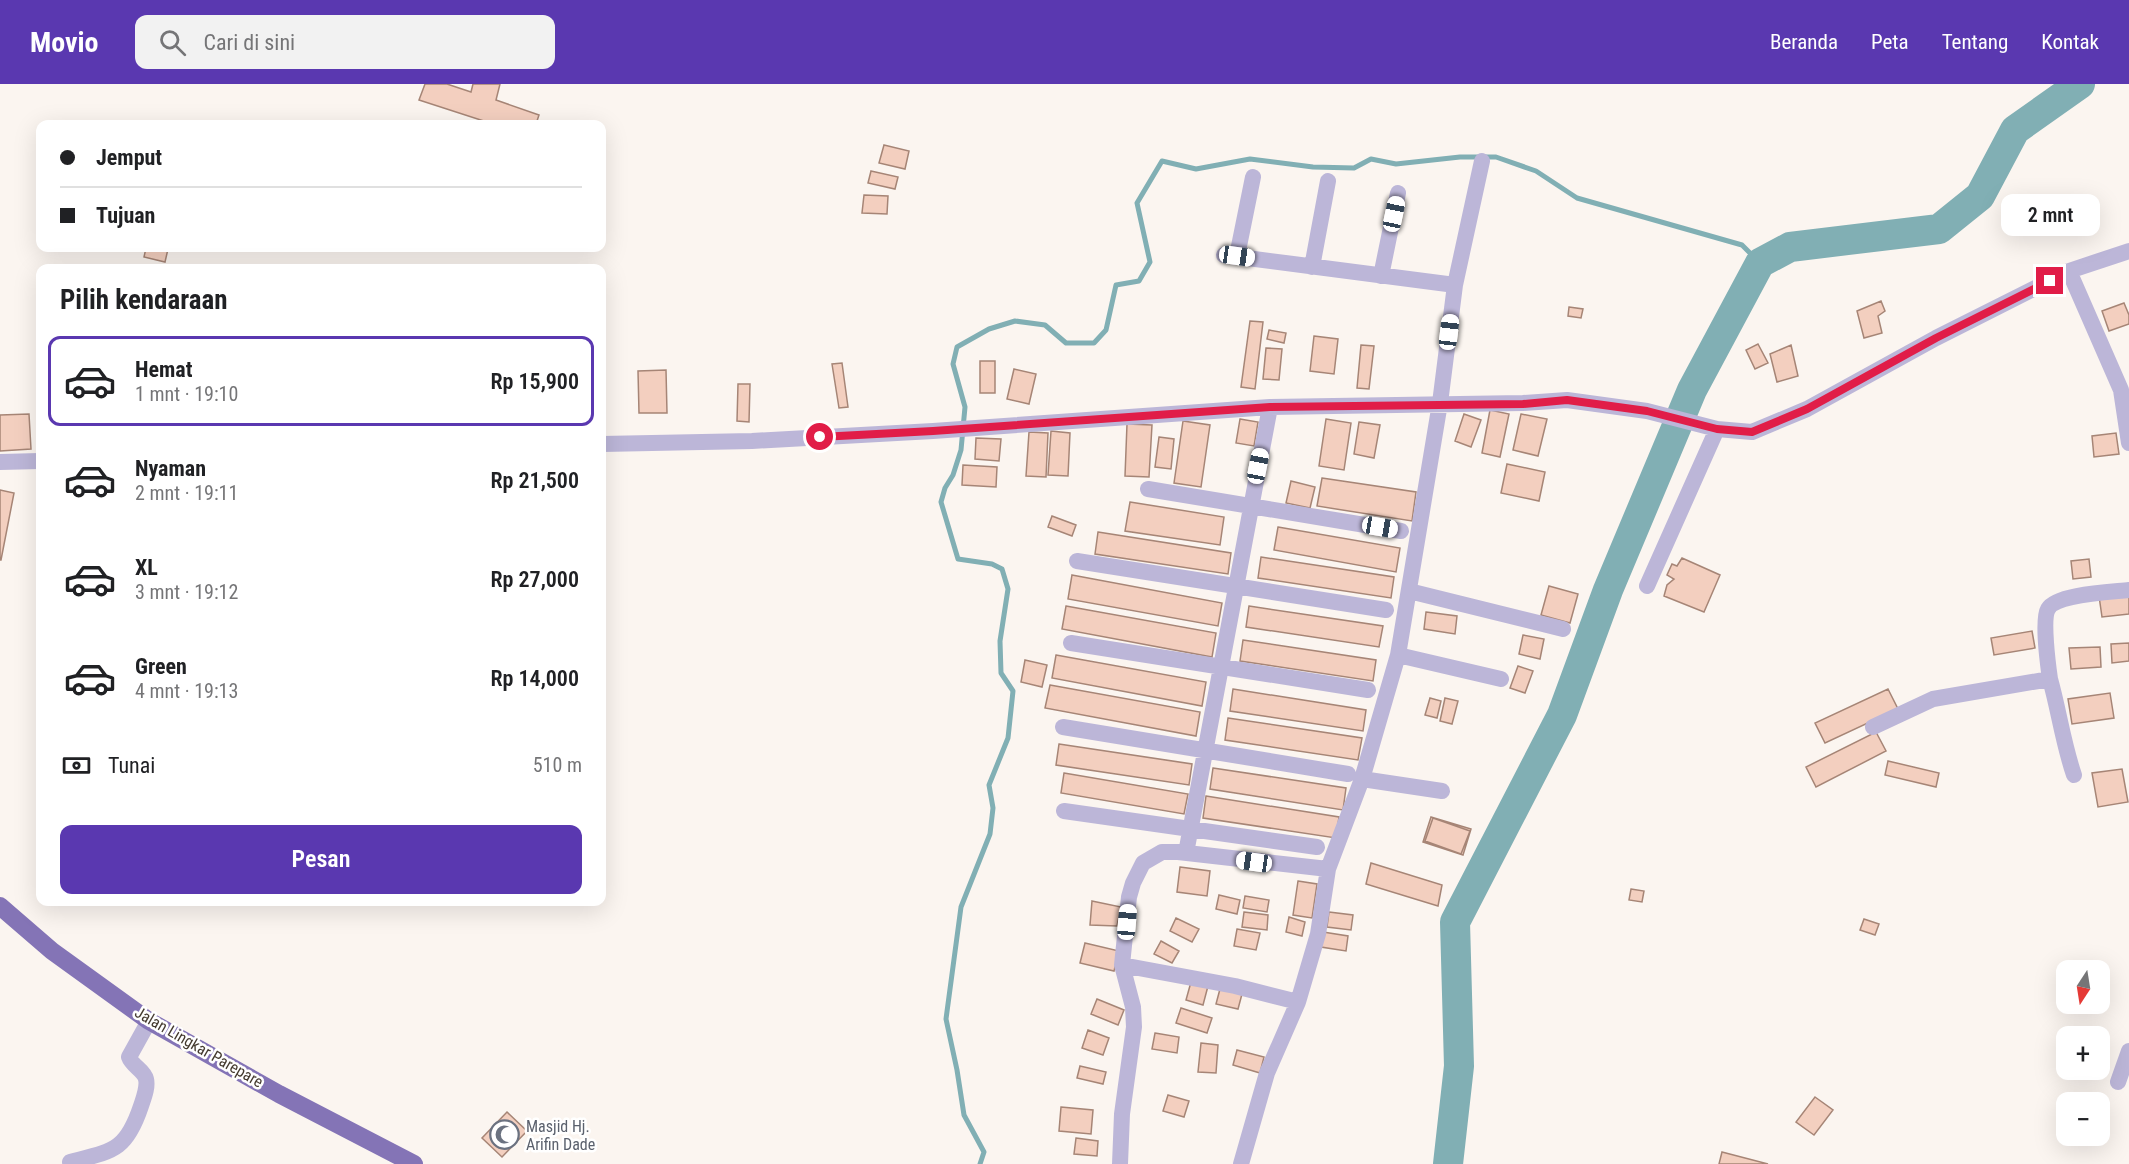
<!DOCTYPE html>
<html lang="id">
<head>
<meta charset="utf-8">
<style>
	body { margin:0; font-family:"Roboto Condensed",sans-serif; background:#f2f2f2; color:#202124; height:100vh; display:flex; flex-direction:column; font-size:22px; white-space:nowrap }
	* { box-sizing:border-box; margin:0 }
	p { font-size:20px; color:#757577 }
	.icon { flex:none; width:33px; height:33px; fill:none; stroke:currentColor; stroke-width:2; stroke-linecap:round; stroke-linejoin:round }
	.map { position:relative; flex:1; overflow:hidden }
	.details { position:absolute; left:36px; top:180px; width:570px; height:642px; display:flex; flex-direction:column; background:#fff; border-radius:12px; box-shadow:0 6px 24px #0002 }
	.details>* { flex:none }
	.banner { position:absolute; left:36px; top:36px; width:570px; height:132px; border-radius:12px; box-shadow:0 6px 24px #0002; display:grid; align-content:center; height:132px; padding:0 24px; background:#fff }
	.needle { width:39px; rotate:192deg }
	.fabs { position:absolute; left:2056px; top:876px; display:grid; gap:12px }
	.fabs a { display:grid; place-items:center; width:54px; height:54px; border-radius:12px; background:#fff; box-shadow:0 6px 24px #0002; font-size:30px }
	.end { position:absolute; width:27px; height:27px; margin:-14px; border:8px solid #e11d48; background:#fff; box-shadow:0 0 0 3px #fff }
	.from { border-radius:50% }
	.bubble { position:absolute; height:42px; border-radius:12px; background:#fff; box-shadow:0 6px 24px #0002; font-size:20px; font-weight:600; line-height:42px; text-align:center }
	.car { position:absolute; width:18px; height:36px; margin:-18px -9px; border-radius:8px; box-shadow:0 0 4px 2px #0007; background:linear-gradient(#fff 24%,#345 0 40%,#fff 0 76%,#345 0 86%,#fff 0) }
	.banner b { display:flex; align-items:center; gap:21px; height:57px; font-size:22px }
	.banner b+b { border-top:2px solid #e0e0e0 }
	.banner i { width:15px; height:15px; background:#202124 }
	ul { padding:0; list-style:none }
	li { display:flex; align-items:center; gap:18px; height:90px; margin:0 12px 9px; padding:0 12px; border:3px solid transparent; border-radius:12px }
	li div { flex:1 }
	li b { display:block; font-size:22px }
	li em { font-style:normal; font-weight:600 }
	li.current { border-color:#5a38b0 }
	li>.icon { width:54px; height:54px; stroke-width:1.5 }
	h2 { padding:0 24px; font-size:27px; line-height:72px }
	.pay { display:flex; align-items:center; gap:15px; height:66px; padding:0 24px; font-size:22px }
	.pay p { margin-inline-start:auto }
	.primary-button { display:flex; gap:12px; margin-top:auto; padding:12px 24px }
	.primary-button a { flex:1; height:69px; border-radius:12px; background:#5a38b0; color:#fff; font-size:24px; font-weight:600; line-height:69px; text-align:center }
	header { display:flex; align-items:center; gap:36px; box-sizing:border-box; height:84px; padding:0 30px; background:#5a38b0; color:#fff }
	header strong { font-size:28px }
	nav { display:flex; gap:33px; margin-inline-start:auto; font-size:21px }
	.search { width:420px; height:54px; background:#f2f2f2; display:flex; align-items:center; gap:15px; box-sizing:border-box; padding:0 21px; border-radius:12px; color:#757577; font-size:22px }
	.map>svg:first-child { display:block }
</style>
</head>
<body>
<header>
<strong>Movio</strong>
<div class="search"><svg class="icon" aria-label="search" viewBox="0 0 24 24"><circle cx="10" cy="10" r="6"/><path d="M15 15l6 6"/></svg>Cari di sini</div>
<nav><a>Beranda</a><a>Peta</a><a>Tentang</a><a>Kontak</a></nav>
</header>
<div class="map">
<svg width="2129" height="1080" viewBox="0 0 2129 1080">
	<rect width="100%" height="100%" fill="#fbf5f0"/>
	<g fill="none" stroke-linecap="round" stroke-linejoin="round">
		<path stroke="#81afb4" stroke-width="5" d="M980,1080L984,1068L964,1031L957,986L946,935L961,823L990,750L993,724L989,701L1008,654L1013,607L1001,589L1000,557L1008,505L1002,485L992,480L958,475L941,418L945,404L953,391L961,366L965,323L953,280L957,263L989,245L1015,237L1045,241L1066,259H1094L1106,246L1116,201L1139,197L1150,178L1137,119L1162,77L1196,85L1250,75L1313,83L1354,84L1371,75L1396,80L1460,73H1496L1536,87L1577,114L1742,161L1760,179"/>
		<path stroke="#81afb4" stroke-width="30" d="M1448,1080L1459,982L1455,838L1562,631L1608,506L1692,306L1760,179L1790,163L1939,145L1980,112L2015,46L2080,0"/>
	</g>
	<path fill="#f3cfbf" stroke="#a68576" stroke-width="1.5" d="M425,0H447L471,8L473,0H500L496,16L539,31L536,40H493L419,16Z
		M884,61L909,67L905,85L879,79Z
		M871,87L898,93L895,105L868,99Z
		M864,111L888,112L887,130L862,129Z
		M146,164L168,165L165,178L144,173Z
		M1881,217L1885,227L1878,232L1882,249L1864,254L1857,227Z
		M2124,219L2129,231V240L2109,247L2102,227Z
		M1569,223L1583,225L1581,234L1568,232Z
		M1250,237L1263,238L1255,305L1241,303Z
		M1269,246L1286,249L1284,259L1267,255Z
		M1314,252L1338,255L1334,290L1310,287Z
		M1758,260L1768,279L1755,285L1746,266Z
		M1361,261L1374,262L1369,305L1357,304Z
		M1791,261L1798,292L1777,298L1770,270Z
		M1266,264L1282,265L1279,296L1263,295Z
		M980,277H995V309H980Z
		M842,279L848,323L839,324L832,280Z
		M1014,285L1036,290L1029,320L1007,315Z
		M666,286L667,329H639L638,287Z
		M738,300H750L749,338L737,337Z
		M1490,326L1509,330L1500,373L1482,369Z
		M29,330L31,365L0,367V331Z
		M1464,330L1481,336L1471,363L1455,357Z
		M1521,330L1547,335L1538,372L1513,366Z
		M1240,335L1258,338L1254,362L1236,359Z
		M1326,335L1351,339L1344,386L1319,382Z
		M1183,337L1210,341L1201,403L1174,399Z
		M1359,338L1380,341L1374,374L1354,370Z
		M1127,340L1152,341L1149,393L1125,392Z
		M1051,347L1070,349L1068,392L1048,391Z
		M1029,348L1048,349L1046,393L1026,392Z
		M2116,349L2119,370L2094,373L2092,352Z
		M1159,353L1174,355L1171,385L1155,383Z
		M976,354L1001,355L999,377L975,375Z
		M1507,380L1545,388L1539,417L1501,409Z
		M963,381L997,383L996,403L962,401Z
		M1322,394L1416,408L1412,437L1317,422Z
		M1291,397L1315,403L1310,424L1286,419Z
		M0,406L14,409L1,476H0Z
		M1130,418L1224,433L1220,461L1125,447Z
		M1052,432L1076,441L1072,452L1048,443Z
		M1278,443L1400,464L1396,488L1274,466Z
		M1098,448L1231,469L1228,490L1095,470Z
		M1261,473L1394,493L1391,514L1258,494Z
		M1682,474L1720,491L1704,528L1664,512L1667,501L1674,495L1667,491L1672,480L1677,482Z
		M2089,475L2091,493L2073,495L2071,477Z
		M1072,491L1222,519L1218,542L1068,515Z
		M1549,502L1578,510L1570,539L1541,531Z
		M2129,509V530L2102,533L2099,512Z
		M1066,522L1216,549L1212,573L1062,545Z
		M1249,522L1383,542L1379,563L1246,543Z
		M1426,528L1457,532L1455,550L1424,545Z
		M2032,547L2035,564L1994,571L1991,554Z
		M1523,551L1544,555L1540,575L1519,570Z
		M1243,556L1376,576L1373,597L1240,577Z
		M2129,559V577L2112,579L2111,560Z
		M2100,563L2101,583L2071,585L2069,564Z
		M1056,571L1206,598L1202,622L1052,594Z
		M1025,576L1047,581L1042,603L1021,598Z
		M1518,582L1533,587L1525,609L1510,604Z
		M1050,601L1200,628L1196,652L1045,624Z
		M1233,605L1366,626L1363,647L1230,627Z
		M1888,605L1898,625L1825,659L1815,639Z
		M2110,609L2114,634L2072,640L2068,615Z
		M1430,614L1441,617L1437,634L1425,631Z
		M1445,614L1458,617L1452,640L1440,637Z
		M1228,634L1362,654L1358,676L1225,656Z
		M1876,648L1886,667L1816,703L1806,683Z
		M1059,660L1192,680L1189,701L1056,681Z
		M1888,677L1939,689L1936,703L1885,691Z
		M1213,684L1346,704L1343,726L1210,705Z
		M2122,685L2128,718L2098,723L2092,689Z
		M1064,689L1188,710L1184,730L1061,709Z
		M1206,712L1339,733L1336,754L1203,734Z
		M1431,733L1471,745L1463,771L1423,758Z
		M1433,734L1470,747L1461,770L1425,757Z
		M1371,779L1442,801L1438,822L1366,800Z
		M1180,783L1210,787L1207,812L1177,808Z
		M1298,797L1317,800L1312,834L1293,831Z
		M1631,805L1644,807L1642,818L1629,816Z
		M1219,811L1240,816L1237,830L1216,825Z
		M1245,812L1269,816L1267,828L1243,824Z
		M1092,817L1121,823L1117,842L1090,841Z
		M1244,828L1268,831L1267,846L1242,843Z
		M1329,828L1353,831L1351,846L1327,843Z
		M1289,833L1305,838L1302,852L1286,848Z
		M1176,834L1199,845L1192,858L1170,847Z
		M1864,835L1879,840L1875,851L1860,846Z
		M1237,845L1260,849L1256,866L1234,862Z
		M1323,848L1348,852L1346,867L1321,863Z
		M1161,857L1179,867L1172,879L1154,870Z
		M1085,859L1119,867L1114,887L1080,879Z
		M1191,898L1208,902L1203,921L1186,916Z
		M1220,905L1242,910L1238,925L1216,920Z
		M1097,915L1124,926L1118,941L1091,930Z
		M1181,924L1212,934L1207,949L1176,939Z
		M1088,946L1109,954L1103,971L1082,964Z
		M1155,949L1179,953L1177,969L1152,965Z
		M1201,959L1218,961L1216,989L1198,988Z
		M1237,966L1264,973L1260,989L1233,981Z
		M1080,982L1106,988L1103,1000L1077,994Z
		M1168,1011L1189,1017L1184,1033L1163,1027Z
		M1815,1013L1833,1026L1814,1051L1796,1038Z
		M1061,1023L1093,1026L1091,1050L1059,1047Z
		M507,1028L527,1047L502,1073L482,1054Z
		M1076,1054L1098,1057L1097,1072L1074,1070Z
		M1722,1068L1768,1080H1719Z"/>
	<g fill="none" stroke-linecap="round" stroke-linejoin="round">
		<path stroke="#bcb6d8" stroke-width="16" d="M1224,171L1455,201
			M1237,172L1253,93
			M1312,183L1328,97
			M2069,187L2121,306L2129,359
			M1381,192L1398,109
			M602,360L752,357L933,347L1270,323L1523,319L1567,316L1647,327L1717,345L1752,348L1807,325L1936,254L2069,187L2129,167
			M0,378L40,377
			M1148,405L1401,447
			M1077,477L1386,526
			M1647,502L1717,345
			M1409,507L1563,545
			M1071,559L1368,606
			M1398,571L1501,595
			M2050,595C2059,627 2063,659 2074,691
			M1063,643L1348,690
			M1873,643L1933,615L2050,595C2048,581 2042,535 2048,525C2056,510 2112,508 2129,506
			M1362,695L1442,707
			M1064,727L1317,763
			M1186,769L1270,323
			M1122,881L1235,902L1298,918L1318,850L1328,785
			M2118,998L2129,967
			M70,1078C113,1067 126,1067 141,1022C144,1013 148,1003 146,995C144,986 132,982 129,973L149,937
			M1120,1080L1122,1030L1134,943L1133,923L1122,881L1129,813L1133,799L1143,779L1162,768H1178L1328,785L1362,695L1398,571L1440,319L1455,201L1482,77
			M1241,1080L1267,989L1298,918"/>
		<path stroke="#8474b6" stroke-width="18" d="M0,822L52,867L149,937L279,1010L414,1080"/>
	</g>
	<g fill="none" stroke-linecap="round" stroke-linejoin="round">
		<path stroke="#e11d48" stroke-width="8" d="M820,353L933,347L1270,323L1523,320L1567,316L1647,327L1717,345L1752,348L1807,325L1936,254L2050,197"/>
	</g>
	<defs>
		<symbol id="mosque-ring" viewBox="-11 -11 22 22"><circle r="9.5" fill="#fff" stroke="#6b7280" stroke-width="1.5"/><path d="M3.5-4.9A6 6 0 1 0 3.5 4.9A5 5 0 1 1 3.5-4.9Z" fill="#6b7280"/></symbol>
	</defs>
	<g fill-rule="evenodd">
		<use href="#mosque-ring" x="488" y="1034" width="33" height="33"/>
	</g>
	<g text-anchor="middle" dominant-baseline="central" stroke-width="5" stroke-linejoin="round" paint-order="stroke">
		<g font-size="16" fill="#443a2f" stroke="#fff">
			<text transform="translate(199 963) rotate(30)">Jalan Lingkar Parepare</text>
		</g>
		<g font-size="16" fill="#5b616d" stroke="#fff" text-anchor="start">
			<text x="526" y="1042">Masjid Hj.<tspan x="526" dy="18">Arifin Dade</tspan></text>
		</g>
	</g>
</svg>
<div class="fabs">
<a><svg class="needle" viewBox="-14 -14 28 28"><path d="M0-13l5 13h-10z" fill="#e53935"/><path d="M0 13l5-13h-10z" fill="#757577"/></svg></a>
<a>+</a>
<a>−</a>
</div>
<i class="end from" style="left:820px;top:353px"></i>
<i class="end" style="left:2050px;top:197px"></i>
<div class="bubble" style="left:2001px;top:110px;width:99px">2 mnt</div>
<i class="car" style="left:1394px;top:130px;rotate:12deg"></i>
<i class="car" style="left:1237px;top:172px;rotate:98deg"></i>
<i class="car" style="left:1449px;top:248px;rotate:7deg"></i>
<i class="car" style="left:1258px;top:382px;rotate:11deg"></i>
<i class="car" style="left:1380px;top:443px;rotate:100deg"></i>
<i class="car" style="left:1254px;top:778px;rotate:278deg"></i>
<i class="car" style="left:1127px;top:838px;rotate:5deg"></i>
<div class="banner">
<b><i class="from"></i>Jemput</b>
<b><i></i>Tujuan</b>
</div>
<section class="details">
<h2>Pilih kendaraan</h2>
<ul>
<li class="current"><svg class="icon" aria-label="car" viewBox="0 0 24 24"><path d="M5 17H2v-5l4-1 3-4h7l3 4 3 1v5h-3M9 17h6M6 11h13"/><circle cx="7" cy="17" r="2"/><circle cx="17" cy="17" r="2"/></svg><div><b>Hemat</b><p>1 mnt · 19:10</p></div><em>Rp 15,900</em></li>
<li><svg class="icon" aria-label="car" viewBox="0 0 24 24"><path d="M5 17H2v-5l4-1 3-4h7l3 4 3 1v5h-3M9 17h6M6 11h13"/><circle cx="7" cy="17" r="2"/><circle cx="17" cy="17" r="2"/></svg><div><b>Nyaman</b><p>2 mnt · 19:11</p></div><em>Rp 21,500</em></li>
<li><svg class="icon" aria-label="car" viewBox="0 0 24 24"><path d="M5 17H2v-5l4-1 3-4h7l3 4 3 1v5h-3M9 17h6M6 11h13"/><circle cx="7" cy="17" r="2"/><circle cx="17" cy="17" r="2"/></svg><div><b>XL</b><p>3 mnt · 19:12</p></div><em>Rp 27,000</em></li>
<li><svg class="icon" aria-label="car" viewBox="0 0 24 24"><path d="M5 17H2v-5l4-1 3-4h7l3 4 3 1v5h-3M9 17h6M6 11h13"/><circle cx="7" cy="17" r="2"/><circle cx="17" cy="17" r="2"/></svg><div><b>Green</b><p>4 mnt · 19:13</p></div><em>Rp 14,000</em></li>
</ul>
<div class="pay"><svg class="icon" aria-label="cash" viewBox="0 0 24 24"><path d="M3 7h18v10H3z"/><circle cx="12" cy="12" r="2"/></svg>Tunai<p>510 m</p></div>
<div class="primary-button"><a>Pesan</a></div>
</section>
</div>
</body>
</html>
